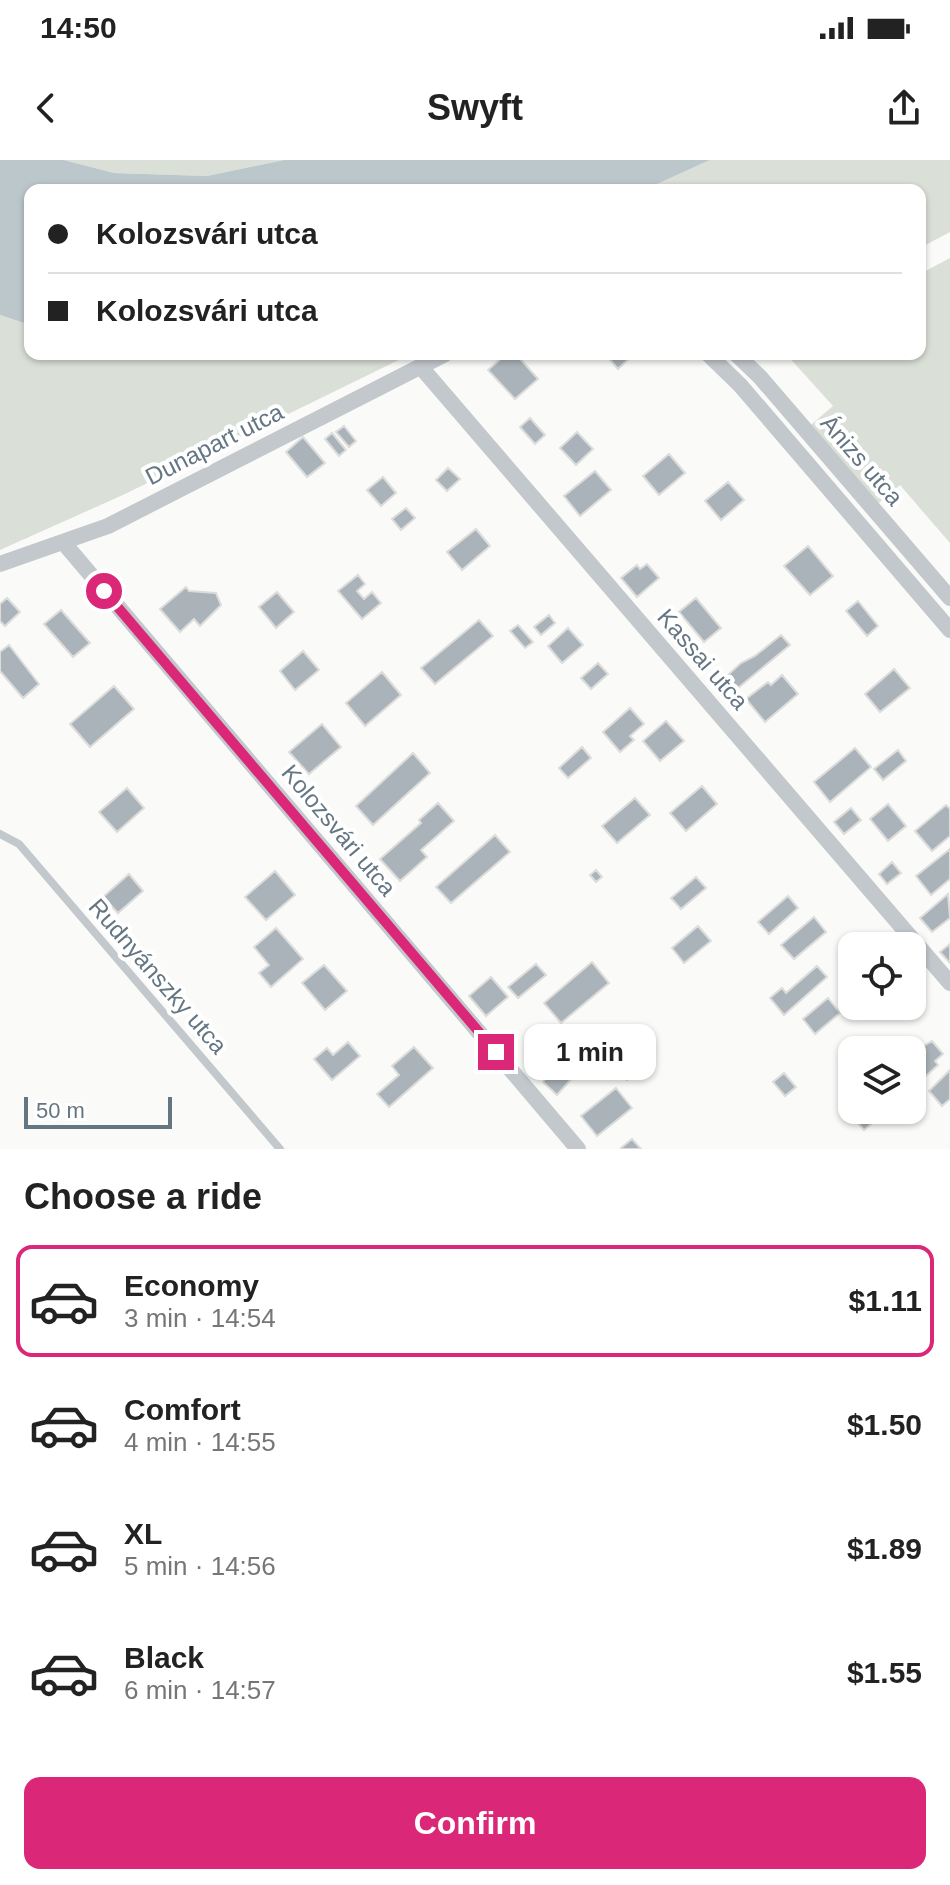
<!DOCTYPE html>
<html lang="en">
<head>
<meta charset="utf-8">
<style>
	body { margin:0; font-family:Helvetica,sans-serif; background:#f2f2f2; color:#222; height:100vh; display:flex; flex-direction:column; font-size:30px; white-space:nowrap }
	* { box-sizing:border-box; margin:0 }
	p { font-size:26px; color:#767676 }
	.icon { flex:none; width:44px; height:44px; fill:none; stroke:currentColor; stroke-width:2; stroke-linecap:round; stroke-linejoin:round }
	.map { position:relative; height:989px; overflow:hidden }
	.sheet { display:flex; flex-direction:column; background:#fff; flex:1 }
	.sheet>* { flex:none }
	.guide { position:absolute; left:24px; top:24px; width:902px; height:176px; border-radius:16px; box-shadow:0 2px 6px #0004; display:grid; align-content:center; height:176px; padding:0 24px; background:#fff }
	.buttons { position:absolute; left:838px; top:772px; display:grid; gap:16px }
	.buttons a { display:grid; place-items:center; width:88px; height:88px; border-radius:16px; background:#fff; box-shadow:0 2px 6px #0004; font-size:40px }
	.scale { position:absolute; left:24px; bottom:20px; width:148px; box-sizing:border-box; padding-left:8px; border:4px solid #657683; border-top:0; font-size:22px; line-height:28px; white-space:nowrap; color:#657683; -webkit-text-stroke:6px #fff; paint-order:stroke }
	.end { position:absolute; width:36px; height:36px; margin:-18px; border:10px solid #db2777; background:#fff; box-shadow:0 0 0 4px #fff }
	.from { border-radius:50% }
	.bubble { position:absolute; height:56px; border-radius:16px; background:#fff; box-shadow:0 2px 6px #0004; font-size:26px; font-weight:700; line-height:56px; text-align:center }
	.guide b { display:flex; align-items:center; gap:28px; height:76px; font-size:30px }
	.guide b+b { border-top:2px solid #e0e0e0 }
	.guide i { width:20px; height:20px; background:#222 }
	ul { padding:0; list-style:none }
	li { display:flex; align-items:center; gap:24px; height:112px; margin:0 16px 12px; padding:0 8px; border:4px solid transparent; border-radius:16px }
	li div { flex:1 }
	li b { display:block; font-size:30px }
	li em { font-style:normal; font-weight:700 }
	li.active { border-color:#db2777 }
	li>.icon { width:72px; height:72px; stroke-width:1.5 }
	h2 { padding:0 24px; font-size:36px; line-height:96px }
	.primary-button { display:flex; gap:16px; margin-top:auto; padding:16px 24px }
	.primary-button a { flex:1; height:92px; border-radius:16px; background:#db2777; color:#fff; font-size:32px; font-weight:700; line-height:92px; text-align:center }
	.status { display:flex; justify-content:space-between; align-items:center; height:56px; padding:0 40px; background:#fff; direction:ltr }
	.status svg { height:22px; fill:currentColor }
	header { display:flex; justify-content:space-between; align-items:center; height:104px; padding:0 24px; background:#fff; font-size:36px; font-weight:700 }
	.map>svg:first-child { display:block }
</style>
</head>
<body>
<div class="status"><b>14:50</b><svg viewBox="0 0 49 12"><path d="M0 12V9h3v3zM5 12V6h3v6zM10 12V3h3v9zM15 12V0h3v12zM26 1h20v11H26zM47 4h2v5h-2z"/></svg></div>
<header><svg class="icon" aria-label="back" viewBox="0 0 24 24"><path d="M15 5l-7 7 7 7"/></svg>Swyft<svg class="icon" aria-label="share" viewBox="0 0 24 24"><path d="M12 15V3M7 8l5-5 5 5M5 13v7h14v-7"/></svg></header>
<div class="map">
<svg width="950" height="989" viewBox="0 0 950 989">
	<rect width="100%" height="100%" fill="#fafaf8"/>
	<path fill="#dadfd7" d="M64,0H284L207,16L114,13Z
		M710,0H950V72L920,88V30H644Z
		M950,98V383L900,325L874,347L806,269L833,246L786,194H920V114Z
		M0,155L30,165V194H411L125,334L0,390Z"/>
	<path fill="#bbc7cb" d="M0,0H64L114,13L207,16L284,0H710L644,30H30V165L0,155Z"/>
	<path fill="#aab3b9" stroke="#dcdcda" stroke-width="2" d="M506,194H516L538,219L515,239L488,210Z
		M605,194H634L618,209Z
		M530,258L545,275L535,284L520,267Z
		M344,266L356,281L349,287L336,272Z
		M577,272L593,289L576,305L560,288Z
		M332,273L346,290L339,296L325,279Z
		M303,277L325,303L307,317L286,292Z
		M669,294L685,313L659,335L643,316Z
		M448,308L460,319L447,331L436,320Z
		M595,311L611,330L580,356L564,336Z
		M383,317L396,333L381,346L367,330Z
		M728,322L744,340L721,360L705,341Z
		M406,348L415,358L401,370L392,359Z
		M476,369L490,386L462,410L447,392Z
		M808,386L833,416L810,435L784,406Z
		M647,404L659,418L637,437L621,418L637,405L640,409Z
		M358,415L365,424L357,431L364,439L372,432L381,443L362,459L338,431Z
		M186,427L189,431L216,433L221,445L200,466L194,459L180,472L160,449Z
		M277,432L294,452L276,468L259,447Z
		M7,438L20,452L5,466L0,461V444Z
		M696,438L721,468L704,482L679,452Z
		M858,441L878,466L867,476L846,451Z
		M61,450L90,483L73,497L44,464Z
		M549,455L555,463L541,475L534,467Z
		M479,460L493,476L435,524L421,508Z
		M518,465L533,482L525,488L510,471Z
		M568,468L583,485L562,503L548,486Z
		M781,475L790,485L727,537L717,525L741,503L755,496Z
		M9,485L39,524L23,538L0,511V492Z
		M303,491L319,510L295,530L280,511Z
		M598,503L608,514L591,529L581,518Z
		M894,509L910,528L880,552L865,534Z
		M382,512L401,535L365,566L346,543Z
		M782,515L798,534L765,562L746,539L768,522L771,525Z
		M114,526L134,549L90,587L70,564Z
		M630,548L644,564L630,576L634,580L620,592L603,572Z
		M666,561L684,581L660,601L643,581Z
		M322,564L341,587L309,614L289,592Z
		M582,587L591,598L568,618L559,608Z
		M855,588L871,607L830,642L814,622Z
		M898,590L906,601L883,620L874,609Z
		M413,593L430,613L373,665L356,646Z
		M702,626L717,644L686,671L670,653Z
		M127,628L144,648L117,672L99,652Z
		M635,638L650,655L617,683L602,666Z
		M438,643L454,661L421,690L427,697L400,721L380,699L421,663L419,660Z
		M888,644L906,666L888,681L870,659Z
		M946,645L950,649V676L932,691L915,671Z
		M851,648L861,660L844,674L834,662Z
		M495,675L510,692L451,743L436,727Z
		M950,689V719L931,735L916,716Z
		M892,702L901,713L887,724L879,714Z
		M596,710L602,717L596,722L590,715Z
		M275,711L295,735L266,760L245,737Z
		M129,714L143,731L118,753L103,737Z
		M696,717L706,728L681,749L671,738Z
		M948,734L950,758L932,772L920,758Z
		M788,736L798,748L769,774L758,762Z
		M814,757L826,772L794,799L781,785Z
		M698,766L711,781L684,803L672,788Z
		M276,768L303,799L271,827L259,813L269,805L254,787Z
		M950,784V803L940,792Z
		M592,802L609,823L561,863L544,843Z
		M536,804L546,815L518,838L508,827Z
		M324,805L347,831L325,850L302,823Z
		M817,806L827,817L784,855L770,838L782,828L786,833Z
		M491,817L508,837L486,856L469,836Z
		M828,838L840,853L815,874L803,859Z
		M932,881L943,894L935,901L938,905L918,923L912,916V893Z
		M348,882L360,896L332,920L314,899L327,888L333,895Z
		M414,887L433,908L389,947L377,934L399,915L392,906Z
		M631,892L643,905L627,920L615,907Z
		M852,901V927L839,912Z
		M554,903L557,906L560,903L574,916L557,935L543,922Z
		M950,910V939L942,946L929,931Z
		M784,913L796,927L785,936L773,922Z
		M616,928L632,948L597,976L581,956Z
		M853,950H877L882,955L864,970L849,953Z
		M632,979L641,989H621V988Z"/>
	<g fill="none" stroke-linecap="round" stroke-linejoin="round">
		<path stroke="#c3c8cc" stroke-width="8" d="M0,674L19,684L280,989"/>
		<path stroke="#c3c8cc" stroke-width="16" d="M708,194L740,225L950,470
			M736,194L760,217L950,438
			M420,206L950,823
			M63,382L578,989
			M0,404L108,366L445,194"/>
	</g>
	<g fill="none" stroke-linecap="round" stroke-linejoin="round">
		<path stroke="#db2777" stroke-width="10" d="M104,431L496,892"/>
	</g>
	<g text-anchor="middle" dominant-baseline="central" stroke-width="8" stroke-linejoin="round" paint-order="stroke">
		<g font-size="24" fill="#657683" stroke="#fff">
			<text transform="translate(214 284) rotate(-27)">Dunapart utca</text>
			<text transform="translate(862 300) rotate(49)">Ánizs utca</text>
			<text transform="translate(703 499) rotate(49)">Kassai utca</text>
			<text transform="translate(339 670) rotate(50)">Kolozsvári utca</text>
			<text transform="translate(158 816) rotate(49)">Rudnyánszky utca</text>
		</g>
	</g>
</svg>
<div class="buttons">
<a><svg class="icon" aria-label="locate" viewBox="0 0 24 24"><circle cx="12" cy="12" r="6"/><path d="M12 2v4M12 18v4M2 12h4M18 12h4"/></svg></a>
<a><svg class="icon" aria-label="layers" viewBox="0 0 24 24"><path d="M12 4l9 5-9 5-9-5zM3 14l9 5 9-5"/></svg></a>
</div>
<div class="scale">50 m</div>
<i class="end from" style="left:104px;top:431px"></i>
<i class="end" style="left:496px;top:892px"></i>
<div class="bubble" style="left:524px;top:864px;width:132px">1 min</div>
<div class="guide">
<b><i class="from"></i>Kolozsvári utca</b>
<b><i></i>Kolozsvári utca</b>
</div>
</div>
<section class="sheet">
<h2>Choose a ride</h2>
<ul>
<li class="active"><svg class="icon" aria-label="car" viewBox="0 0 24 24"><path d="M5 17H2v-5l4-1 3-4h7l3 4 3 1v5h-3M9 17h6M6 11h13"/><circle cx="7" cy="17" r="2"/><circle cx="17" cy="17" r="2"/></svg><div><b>Economy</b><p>3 min · 14:54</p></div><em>$1.11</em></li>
<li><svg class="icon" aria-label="car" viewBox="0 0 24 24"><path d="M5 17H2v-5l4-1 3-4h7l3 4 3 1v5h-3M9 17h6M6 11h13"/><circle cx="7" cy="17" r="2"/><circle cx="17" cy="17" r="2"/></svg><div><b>Comfort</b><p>4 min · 14:55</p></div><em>$1.50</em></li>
<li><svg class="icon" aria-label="car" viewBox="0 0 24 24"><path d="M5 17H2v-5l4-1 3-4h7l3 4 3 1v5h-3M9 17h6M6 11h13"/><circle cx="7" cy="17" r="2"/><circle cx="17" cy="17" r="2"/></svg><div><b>XL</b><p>5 min · 14:56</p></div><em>$1.89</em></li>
<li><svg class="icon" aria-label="car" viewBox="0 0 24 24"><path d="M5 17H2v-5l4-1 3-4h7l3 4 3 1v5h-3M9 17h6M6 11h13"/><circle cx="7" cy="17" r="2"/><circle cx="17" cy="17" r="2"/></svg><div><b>Black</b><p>6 min · 14:57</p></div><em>$1.55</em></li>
</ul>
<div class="primary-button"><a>Confirm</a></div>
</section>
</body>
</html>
